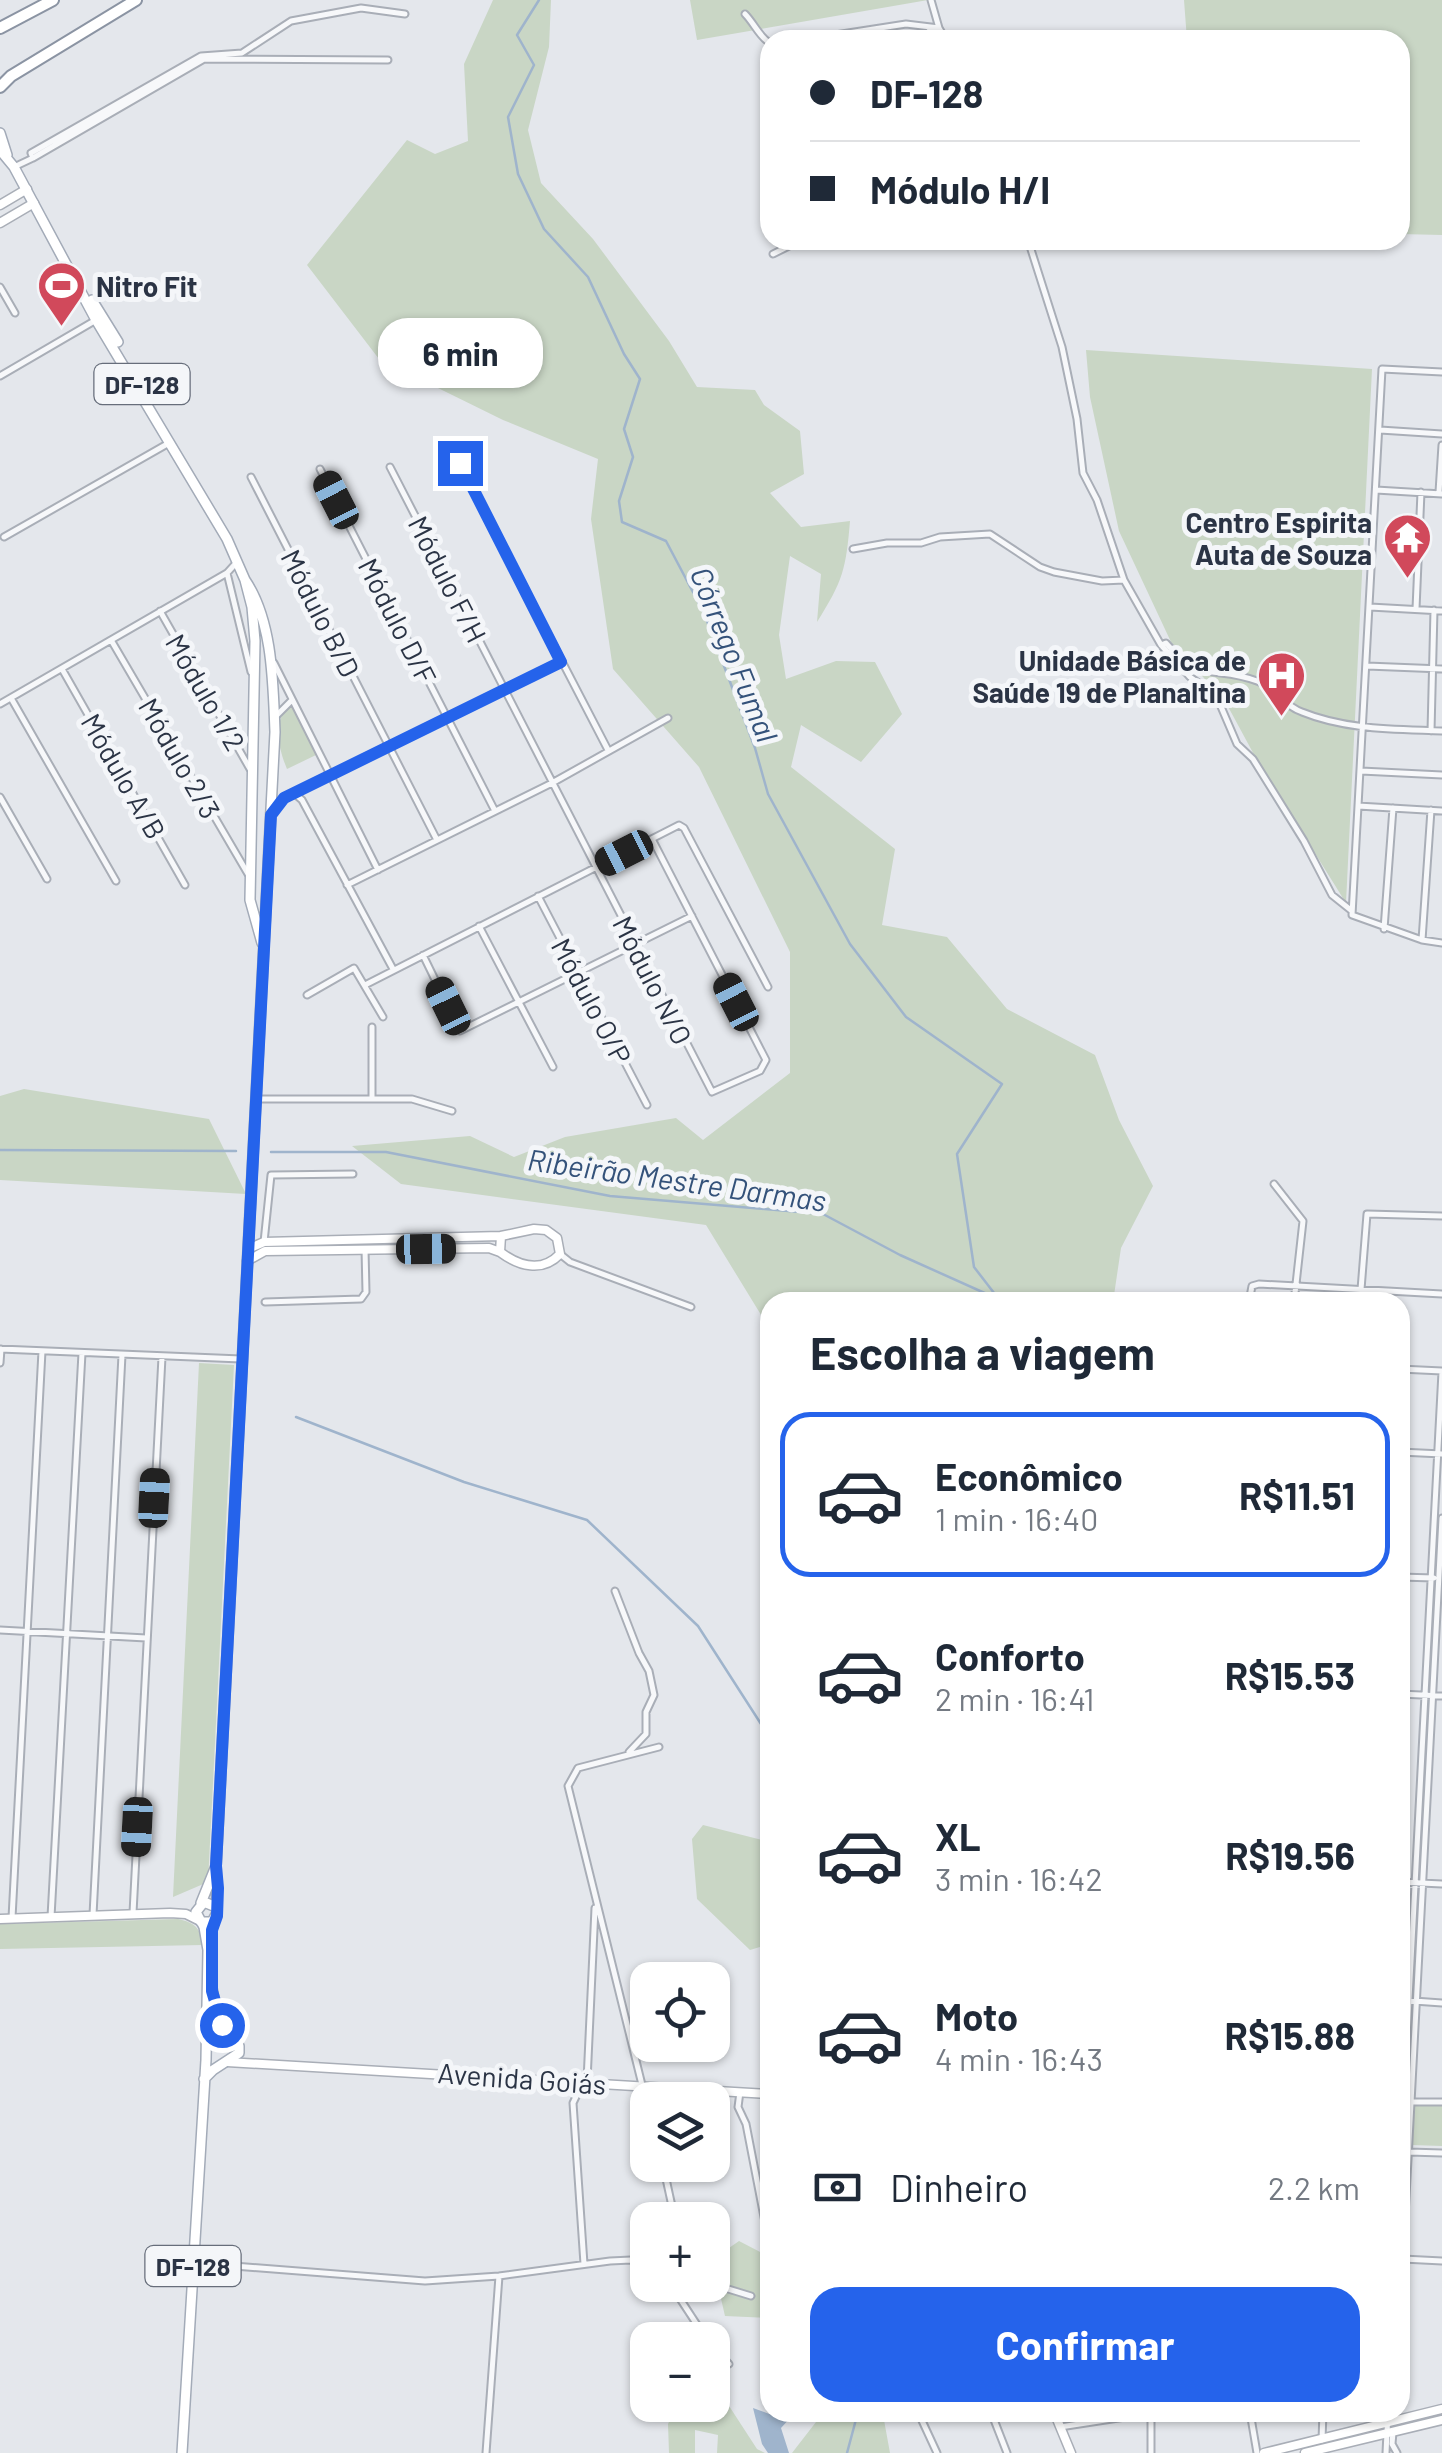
<!DOCTYPE html>
<html lang="pt">
<head>
<meta charset="utf-8">
<style>
	body { margin:0; font-family:Barlow,sans-serif; background:#f6f6f7; color:#1f2937; height:100vh; display:flex; flex-direction:column; font-size:38px; white-space:nowrap }
	* { box-sizing:border-box; margin:0 }
	p { font-size:32px; color:#747a83 }
	.icon { flex:none; width:55px; height:55px; fill:none; stroke:currentColor; stroke-width:2; stroke-linecap:round; stroke-linejoin:round }
	.map { position:relative; flex:1; overflow:hidden }
	.side { position:absolute; left:760px; top:1292px; width:650px; height:1130px; display:flex; flex-direction:column; background:#fff; border-radius:30px; box-shadow:0 2px 8px #0004 }
	.side>* { flex:none }
	.banner { position:absolute; left:760px; top:30px; width:650px; height:220px; border-radius:30px; box-shadow:0 2px 8px #0004; display:grid; align-content:center; height:220px; padding:0 50px; background:#fff }
	.buttons { position:absolute; left:630px; top:1962px; display:grid; gap:20px }
	.buttons a { display:grid; place-items:center; width:100px; height:100px; border-radius:20px; background:#fff; box-shadow:0 2px 8px #0004; font-size:50px }
	.end { position:absolute; width:45px; height:45px; margin:-22px; border:12px solid #2563eb; background:#fff; box-shadow:0 0 0 5px #fff }
	.from { border-radius:50% }
	.bubble { position:absolute; height:70px; border-radius:30px; background:#fff; box-shadow:0 2px 8px #0004; font-size:32px; font-weight:700; line-height:70px; text-align:center }
	.car { position:absolute; width:30px; height:60px; margin:-30px -15px; border-radius:12px; box-shadow:0 0 8px 2px #0007; background:linear-gradient(#222 24%,#8ab4d8 0 40%,#222 0 76%,#8ab4d8 0 86%,#222 0) }
	.banner b { display:flex; align-items:center; gap:35px; height:95px; font-size:38px }
	.banner b+b { border-top:2px solid #e0e1e3 }
	.banner i { width:25px; height:25px; background:#1f2937 }
	ul { padding:0; list-style:none }
	li { display:flex; align-items:center; gap:30px; height:165px; margin:0 20px 15px; padding:0 30px; border:5px solid transparent; border-radius:30px }
	li div { flex:1 }
	li b { display:block; font-size:38px }
	li em { font-style:normal; font-weight:700 }
	li.current { border-color:#2563eb }
	li>.icon { width:90px; height:90px; stroke-width:1.5 }
	h2 { padding:0 50px; font-size:45px; line-height:120px }
	.pay { display:flex; align-items:center; gap:25px; height:110px; padding:0 50px; font-size:38px }
	.pay p { margin-inline-start:auto }
	.button { display:flex; gap:20px; margin-top:auto; padding:20px 50px }
	.button a { flex:1; height:115px; border-radius:30px; background:#2563eb; color:#fff; font-size:40px; font-weight:700; line-height:115px; text-align:center }
	.map>svg:first-child { display:block }
</style>
</head>
<body>
<div class="map">
<svg width="1442" height="2453" viewBox="0 0 1442 2453">
	<rect width="100%" height="100%" fill="#e4e7ec"/>
	<path fill="#c9d6c5" d="M493,0H551L549,47L528,130L541,183L593,239L669,341L697,387L755,390L764,405L800,431L804,474L770,493L801,527L850,521C846,569 843,581 817,622L821,574L790,556L779,635L786,679L836,661L875,662L902,714L861,762L801,725L791,767L895,849L882,925L947,937L1007,1009L1095,1055L1119,1120L1153,1186L1121,1248L1113,1302H770V1322L766,1323L706,1225L401,1184L352,1146L470,1136L514,1157L565,1137L676,1118L703,1140L790,1073V952L699,767L613,669L591,519L598,459L503,420L379,359L307,265L407,140L435,154L468,141L464,64Z
		M690,0H928L697,40Z
		M1184,0H1442V235L1400,234V40H1187Z
		M1086,350L1372,369L1346,903L1258,762L1225,701L1171,642L1119,531L1090,397Z
		M291,705L316,755L287,769C279,750 271,719 291,705Z
		M24,1089L209,1119L246,1194L0,1180V1096Z
		M199,1363L234,1365L208,1882L173,1897Z
		M703,1825L770,1842V1944L750,1950L697,1899L692,1839Z
		M178,1919C195,1923 200,1927 203,1945L0,1949V1924Z
		M1413,2104L1442,2105V2146L1411,2145Z
		M739,2241L770,2257V2318L725,2316L712,2260Z
		M713,2373L720,2392L757,2449L765,2453H717L718,2435L695,2430V2453H669L668,2424L677,2405H712Z
		M829,2412L854,2413L884,2420L890,2453H792L816,2422Z"/>
	<path fill="#9fb4cc" d="M753,2408L775,2416V2413H789L791,2417L781,2428L789,2453H768L762,2444Z"/>
	<g fill="none" stroke-linecap="round" stroke-linejoin="round">
		<path stroke="#9fb4cc" stroke-width="2.5" d="M539,0L517,35L534,65L508,117L518,174L544,229L588,277L624,354L640,379L624,429L633,457L619,501L622,522L666,541L704,613L755,748L768,794L850,944L906,1017L1002,1084L957,1154L974,1267L1001,1302
			M0,1150L236,1151
			M271,1152H386L610,1196L823,1214L900,1255L998,1299
			M296,1417L464,1482L587,1520L698,1626L770,1738
			M847,2453L858,2412"/>
		<defs>
			<path id="street" d="M745,14C754,23 760,38 770,43
				M803,40L906,24L939,28L946,40
				M922,40L929,31L939,28L931,0
				M33,158L204,59L388,60
				M14,167L33,158L31,153L201,56L242,53L291,21L361,8L405,14
				M1028,240L1062,347L1077,419L1083,473L1097,500L1124,580L1161,645L1190,677L1216,695L1237,744L1253,759L1304,841L1332,895L1352,911
				M773,254L801,240
				M0,287L15,313
				M1442,372L1382,369L1352,915L1422,940L1442,943
				M0,376L96,320
				M1380,430L1442,434
				M459,463L608,750
				M390,467L712,1092L760,1071L766,1060L652,839
				M320,469L495,811
				M251,477L437,840
				M1376,490L1442,494
				M1439,492L1442,445
				M4,537L169,443
				M853,549L887,543H921L940,537L990,534L1040,567L1054,572L1102,581L1124,580
				M227,573L251,672
				M1370,607L1442,611
				M1416,609L1421,492
				M160,611L250,769
				M111,640L248,874
				M1161,645L1166,643C1201,684 1215,665 1257,681C1274,687 1284,706 1302,712C1346,730 1395,729 1442,731
				M274,663L378,870
				M1367,666L1442,669
				M62,669L185,885
				M11,698L116,881
				M0,704L227,573L237,562
				M276,716L291,701
				M1431,731L1434,610
				M1361,771L1442,775
				M295,794L302,800L393,969
				M0,797L47,879
				M1358,806L1442,811
				M273,813L284,798L561,663
				M347,885L552,783L668,718
				M538,896L647,1105
				M479,926L553,1067
				M1384,929L1393,808
				M1422,940L1431,810
				M423,955L460,1031L692,916
				M365,985L679,825L684,828L768,987
				M307,995L354,968L383,1017
				M372,1097V1027
				M258,1099H412L452,1111
				M1274,1184L1303,1221L1294,1302
				M264,1242L271,1175L353,1174
				M560,1254L570,1262L691,1307
				M265,1302L361,1299L366,1292L365,1249
				M1193,1302L1194,1298
				M1249,1302L1252,1286L1259,1284L1442,1294
				M1360,1302L1367,1214L1442,1216
				M0,1349L241,1359
				M0,1363L1,1349
				M1400,1369L1442,1371
				M1400,1452L1442,1454
				M1400,1577L1434,1578
				M615,1591L639,1653L649,1671L654,1695L646,1712V1734L629,1752
				M0,1630L146,1638
				M1400,1694L1442,1696
				M1400,1882L1442,1884
				M133,1913L162,1357
				M93,1915L122,1355
				M51,1917L82,1353
				M12,1918L42,1351
				M1400,2000L1442,2003
				M587,2081L595,1908
				M582,2084L573,2103L584,2264
				M740,2092L738,2107L746,2124L770,2248
				M1410,2102H1442
				M648,2109L568,1786L578,1768L659,1747
				M1409,2152L1442,2153
				M663,2165L675,2220
				M699,2165L700,2167
				M1400,2170L1442,1372
				M1403,2259L1442,2261
				M196,2263L425,2281L499,2276L610,2261L631,2260L648,2269
				M712,2284L751,2296
				M671,2285L707,2340
				M1400,2310L1442,1518
				M712,2346L729,2364
				M918,2412L937,2453
				M991,2412L1007,2453
				M1151,2412V2453
				M1250,2412L1257,2453
				M1060,2427L1151,2413
				M1393,2432L1392,2444L1397,2453
				M1322,2440L1323,2412
				M486,2453L499,2276
				M1386,2453L1388,2412"/>
			<path id="secondary" d="M0,205L27,189
				M0,223L34,203
				M534,1229L546,1230L557,1238L560,1254C542,1273 519,1266 500,1252L501,1236Z
				M248,1249L264,1242L501,1236
				M247,1261L265,1251L489,1248L500,1252
				M0,1919L170,1913L186,1914L198,1920
				M227,2062L770,2094
				M1054,2412L1071,2453
				M1264,2453L1442,2409
				M1305,2453L1442,2420"/>
			<path id="primary" d="M0,133L7,155
				M0,150L14,167L96,320L227,539L245,580L252,607L255,641L250,900L262,943
				M92,300L118,342
				M201,1903L216,1866
				M201,1922H212L217,1913L216,1866L275,732C273,684 273,621 245,580
				M204,2079L213,2070L239,2053V2046L217,2015L212,1988
				M182,2453L206,2060L208,1950L204,1927L196,1912L204,1902L216,1907"/>
			<path id="highway" d="M0,28L53,0
				M0,87L11,76L136,0"/>
		</defs>
		<use href="#street" stroke="#a9aeb7" stroke-width="9"/>
		<use href="#secondary" stroke="#a9aeb7" stroke-width="11"/>
		<use href="#primary" stroke="#a3abb8" stroke-width="12"/>
		<use href="#highway" stroke="#8b94a3" stroke-width="14"/>
		<use href="#street" stroke="#f7f8fa" stroke-width="5"/>
		<use href="#secondary" stroke="#fff" stroke-width="8"/>
		<use href="#primary" stroke="#fff" stroke-width="9"/>
		<use href="#highway" stroke="#fff" stroke-width="10"/>
	</g>
	<g fill="none" stroke-linecap="round" stroke-linejoin="round">
		<path stroke="#2563eb" stroke-width="12" d="M222,2025L212,1991V1930L217,1916L218,1888L216,1866L271,815L284,798L561,662L460,463"/>
	</g>
	<defs>
		<symbol id="stadium-pin" viewBox="-11 -11 22 30"><path d="M0 17L-7.5 6A9.5 9.5 0 1 1 7.5 6Z" fill="#d1495b" stroke="#f4f6f9"/><path d="M0-5a6.5 5 0 1 0 0 10a6.5 5 0 1 0 0-10ZM-3.5-1.8h7v3.6h-7Z" fill="#fff"/></symbol>
		<symbol id="temple-pin" viewBox="-11 -11 22 30"><path d="M0 17L-7.5 6A9.5 9.5 0 1 1 7.5 6Z" fill="#d1495b" stroke="#f4f6f9"/><path d="M0-6L5-2H3V0L6.5 2.5H4V6H1.5V3h-3V6H-4V2.5H-6.5L-3 0V-2H-5Z" fill="#fff"/></symbol>
		<symbol id="hospital-pin" viewBox="-11 -11 22 30"><path d="M0 17L-7.5 6A9.5 9.5 0 1 1 7.5 6Z" fill="#d1495b" stroke="#f4f6f9"/><path d="M-5-5h3v3.5h4V-5h3V5h-3V1.5h-4V5h-3Z" fill="#fff"/></symbol>
	</defs>
	<g fill-rule="evenodd">
		<use href="#stadium-pin" x="34" y="258" width="55" height="75"/>
		<use href="#temple-pin" x="1380" y="510" width="55" height="75"/>
		<use href="#hospital-pin" x="1254" y="648" width="55" height="75"/>
	</g>
	<g text-anchor="middle" dominant-baseline="central" stroke-width="10" stroke-linejoin="round" paint-order="stroke">
		<g fill="#f4f6f9" stroke="#676e7b" stroke-width="2.5">
			<rect x="94.5" y="364" width="95" height="40" rx="8"/>
			<rect x="145.5" y="2246" width="95" height="40" rx="8"/>
		</g>
		<g font-size="25" font-weight="bold" fill="#2b3445">
			<text x="142" y="384">DF-128</text>
			<text x="193" y="2266">DF-128</text>
		</g>
		<g font-size="28" font-weight="bold" fill="#2b3445" stroke="#f4f6f9" text-anchor="end">
			<text x="96" y="286" text-anchor="start">Nitro Fit</text>
			<text x="1372" y="522">Centro Espirita<tspan x="1372" dy="32">Auta de Souza</tspan></text>
			<text x="1246" y="660">Unidade Básica de<tspan x="1246" dy="32">Saúde 19 de Planaltina</tspan></text>
		</g>
		<g font-size="28" fill="#2b3445" stroke="#f4f6f9">
			<text transform="translate(448 579) rotate(63)">Módulo F/H</text>
			<text transform="translate(321 613) rotate(63)">Módulo B/D</text>
			<text transform="translate(398 621) rotate(63)">Módulo D/F</text>
			<text transform="translate(206 692) rotate(60)">Módulo 1/2</text>
			<text transform="translate(180 758) rotate(60)">Módulo 2/3</text>
			<text transform="translate(124 776) rotate(60)">Módulo A/B</text>
			<text transform="translate(653 980) rotate(63)">Módulo N/O</text>
			<text transform="translate(592 1001) rotate(62)">Módulo O/P</text>
			<text transform="translate(522 2078) rotate(4)">Avenida Goiás</text>
		</g>
		<g font-size="30" font-style="italic" fill="#34527a" stroke="#f4f6f9">
			<text transform="translate(735 654) rotate(68)">Córrego Fumal</text>
			<text transform="translate(677 1179) rotate(8)">Ribeirão Mestre Darmas</text>
		</g>
	</g>
</svg>
<div class="buttons">
<a><svg class="icon" aria-label="locate" viewBox="0 0 24 24"><circle cx="12" cy="12" r="6"/><path d="M12 2v4M12 18v4M2 12h4M18 12h4"/></svg></a>
<a><svg class="icon" aria-label="layers" viewBox="0 0 24 24"><path d="M12 4l9 5-9 5-9-5zM3 14l9 5 9-5"/></svg></a>
<a>+</a>
<a>−</a>
</div>
<i class="end from" style="left:222px;top:2025px"></i>
<i class="end" style="left:460px;top:463px"></i>
<div class="bubble" style="left:378px;top:318px;width:165px">6 min</div>
<i class="car" style="left:336px;top:500px;rotate:333deg"></i>
<i class="car" style="left:624px;top:853px;rotate:243deg"></i>
<i class="car" style="left:736px;top:1002px;rotate:333deg"></i>
<i class="car" style="left:448px;top:1006px;rotate:334deg"></i>
<i class="car" style="left:426px;top:1249px;rotate:89deg"></i>
<i class="car" style="left:154px;top:1498px;rotate:3deg"></i>
<i class="car" style="left:137px;top:1827px;rotate:183deg"></i>
<div class="banner">
<b><i class="from"></i>DF-128</b>
<b><i></i>Módulo H/I</b>
</div>
<section class="side">
<h2>Escolha a viagem</h2>
<ul>
<li class="current"><svg class="icon" aria-label="car" viewBox="0 0 24 24"><path d="M5 17H2v-5l4-1 3-4h7l3 4 3 1v5h-3M9 17h6M6 11h13"/><circle cx="7" cy="17" r="2"/><circle cx="17" cy="17" r="2"/></svg><div><b>Econômico</b><p>1 min · 16:40</p></div><em>R$11.51</em></li>
<li><svg class="icon" aria-label="car" viewBox="0 0 24 24"><path d="M5 17H2v-5l4-1 3-4h7l3 4 3 1v5h-3M9 17h6M6 11h13"/><circle cx="7" cy="17" r="2"/><circle cx="17" cy="17" r="2"/></svg><div><b>Conforto</b><p>2 min · 16:41</p></div><em>R$15.53</em></li>
<li><svg class="icon" aria-label="car" viewBox="0 0 24 24"><path d="M5 17H2v-5l4-1 3-4h7l3 4 3 1v5h-3M9 17h6M6 11h13"/><circle cx="7" cy="17" r="2"/><circle cx="17" cy="17" r="2"/></svg><div><b>XL</b><p>3 min · 16:42</p></div><em>R$19.56</em></li>
<li><svg class="icon" aria-label="car" viewBox="0 0 24 24"><path d="M5 17H2v-5l4-1 3-4h7l3 4 3 1v5h-3M9 17h6M6 11h13"/><circle cx="7" cy="17" r="2"/><circle cx="17" cy="17" r="2"/></svg><div><b>Moto</b><p>4 min · 16:43</p></div><em>R$15.88</em></li>
</ul>
<div class="pay"><svg class="icon" aria-label="cash" viewBox="0 0 24 24"><path d="M3 7h18v10H3z"/><circle cx="12" cy="12" r="2"/></svg>Dinheiro<p>2.2 km</p></div>
<div class="button"><a>Confirmar</a></div>
</section>
</div>
</body>
</html>
